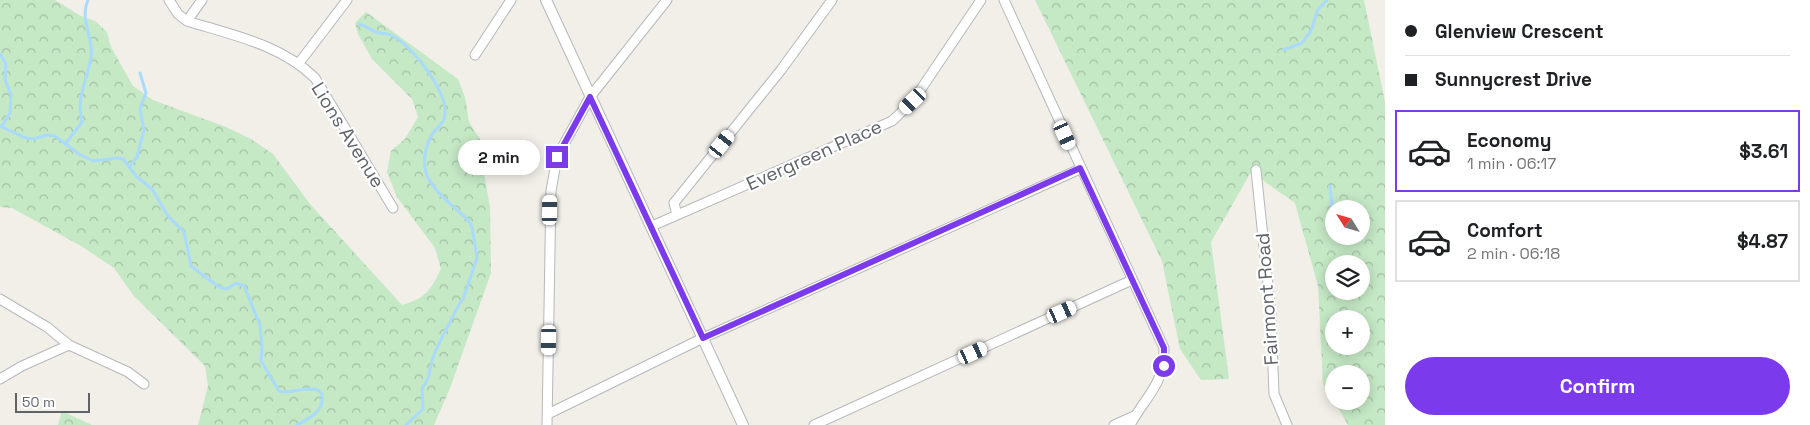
<!DOCTYPE html>
<html lang="en">
<head>
<meta charset="utf-8">
<style>
	body { margin:0; font-family:"Space Grotesk",sans-serif; background:#f2f2f2; color:#202124; height:100vh; display:flex; flex-direction:column; font-size:19px; white-space:nowrap }
	* { box-sizing:border-box; margin:0 }
	p { font-size:16px; color:#757577 }
	.icon { flex:none; width:28px; height:28px; fill:none; stroke:currentColor; stroke-width:2; stroke-linecap:round; stroke-linejoin:round }
	.map { position:relative; flex:1; overflow:hidden }
	.details { display:flex; flex-direction:column; background:#fff; width:425px }
	.details>* { flex:none }
	.guide { display:grid; align-content:center; height:110px; padding:0 20px; background:#fff }
	.needle { width:32px; rotate:307deg }
	.controls { position:absolute; left:1325px; top:200px; display:grid; gap:10px }
	.controls a { display:grid; place-items:center; width:45px; height:45px; border-radius:50%; background:#fff; box-shadow:0 2px 12px #0003; font-size:25px }
	.scale { position:absolute; left:15px; bottom:12px; width:75px; box-sizing:border-box; padding-left:5px; border:2px solid #5f6368; border-top:0; font-size:14px; line-height:18px; white-space:nowrap; color:#5f6368; -webkit-text-stroke:4px #fff; paint-order:stroke }
	.end { position:absolute; width:22px; height:22px; margin:-11px; border:6px solid #7c3aed; background:#fff; box-shadow:0 0 0 2px #fff }
	.from { border-radius:50% }
	.bubble { position:absolute; height:35px; border-radius:18px; background:#fff; box-shadow:0 2px 12px #0003; font-size:16px; font-weight:600; line-height:35px; text-align:center }
	.car { position:absolute; width:15px; height:30px; margin:-15px -8px; border-radius:6px; box-shadow:0 0 4px 1px #0007; background:linear-gradient(#fff 24%,#345 0 40%,#fff 0 76%,#345 0 86%,#fff 0) }
	.guide b { display:flex; align-items:center; gap:18px; height:48px; font-size:19px }
	.guide b+b { border-top:1px solid #e0e0e0 }
	.guide i { width:12px; height:12px; background:#202124 }
	ul { padding:0; list-style:none }
	li { display:flex; align-items:center; gap:15px; height:82px; margin:0 10px 8px; padding:0 10px; border:2px solid #e0e0e0; border-radius:0px }
	li div { flex:1 }
	li b { display:block; font-size:19px }
	li em { font-style:normal; font-weight:600 }
	li.on { border-color:#7c3aed }
	li>.icon { width:45px; height:45px; stroke-width:1.5 }
	.cta { display:flex; gap:10px; margin-top:auto; padding:10px 20px }
	.cta a { flex:1; height:58px; border-radius:30px; background:#7c3aed; color:#fff; font-size:20px; font-weight:600; line-height:58px; text-align:center }
	main { display:flex; flex:1; min-height:0 }
	.map>svg:first-child { display:block }
</style>
</head>
<body>
<main>
<div class="map">
<svg width="1385" height="425" viewBox="0 0 1385 425">
	<defs>
		<pattern id="forest-crowns" width="20" height="18" patternUnits="userSpaceOnUse" patternTransform="scale(1.25)"><rect width="20" height="18" fill="#c5e8c5"/><path d="M2 6a3 3 0 1 1 6 0M12 15a3 3 0 1 1 6 0" fill="none" stroke="#a3c0a4"/></pattern>
	</defs>
	<rect width="100%" height="100%" fill="#f1efe8"/>
	<path fill="url(#forest-crowns)" fill-rule="evenodd" d="M0,0H55L81,16L95,21L107,32L111,47L133,86L153,100L226,127L251,139L273,154L310,204L402,305C426,298 430,291 441,269L435,248L397,197L387,172L391,151L405,139L418,117L412,99L372,59L358,34L355,23L366,12L458,79L465,97L469,122L485,147L484,173L490,207L491,273L450,388L434,425H198L208,386L205,366L134,296L114,268L81,246L12,208L0,207Z
		M1035,0H1364L1385,102V425H1348L1334,401H1361V374H1334V401L1323,384L1318,286L1295,203L1251,172L1211,242L1229,379L1201,380L1180,349L1162,261ZM1334,209H1361V236H1334ZM1334,264H1361V291H1334ZM1334,319H1361V346H1334Z
		M62,411L92,425H58Z"/>
	<g fill="none" stroke-linecap="round" stroke-linejoin="round">
		<path stroke="#aadaff" stroke-width="3" d="M359,24C367,26 370,30 376,32C381,34 387,33 391,35C412,46 446,89 445,113C445,122 439,126 434,132C427,141 423,157 425,168C428,189 454,206 468,220L472,227L477,258L463,299C460,301 436,349 434,355C429,368 431,378 422,388L423,409L406,425
			M1283,50L1302,43L1312,29L1317,11L1327,0
			M0,54L6,64L5,80L11,95L10,113L2,126
			M0,126L26,138L34,139L47,135L55,136L79,154L93,161L118,158L123,159L137,177L152,189L168,216L184,232L191,266L219,287L227,289L236,283L244,286L260,325L262,348L261,361L279,391C290,396 326,378 322,401C321,413 307,419 297,425
			M66,143L82,122C76,97 87,81 91,57C94,37 79,20 88,0
			M130,166L137,157L144,130L140,109L146,93L140,73
			M1330,186L1334,227"/>
		<defs>
			<path id="minor" d="M169,0L178,14L187,21C232,35 280,44 315,78L393,208
				M1004,0L1164,348C1164,386 1147,394 1130,425
				M187,21L202,0
				M475,55L511,0
				M299,63L347,0
				M1256,170L1271,314L1274,394L1287,425
				M677,215L674,203L781,70L832,0
				M652,226L892,121L913,101L981,0
				M0,299L47,327L69,345L128,372L144,384
				M0,379L22,366L69,345
				M548,414L703,338L1080,169
				M547,425L551,191L557,157L590,97L667,0
				M814,425L1132,280
				M1114,425L1134,416"/>
			<path id="tertiary" d="M546,0L743,425"/>
		</defs>
		<use href="#minor" stroke="#b5b8bc" stroke-width="11"/>
		<use href="#tertiary" stroke="#b5b8bc" stroke-width="12"/>
		<use href="#minor" stroke="#fff" stroke-width="9"/>
		<use href="#tertiary" stroke="#fff" stroke-width="10"/>
	</g>
	<g fill="none" stroke-linecap="round" stroke-linejoin="round">
		<path stroke="#7c3aed" stroke-width="6" d="M557,157L590,97L703,338L1080,168L1164,348V366"/>
	</g>
	<g text-anchor="middle" dominant-baseline="central" stroke-width="4.5" stroke-linejoin="round" paint-order="stroke">
		<g font-size="19" fill="#5f6368" stroke="#fff">
			<text transform="translate(348 135) rotate(58)">Lions Avenue</text>
			<text transform="translate(814 155) rotate(-24)">Evergreen Place</text>
			<text transform="translate(1267 299) rotate(-94)">Fairmont Road</text>
		</g>
	</g>
</svg>
<div class="controls">
<a><svg class="needle" viewBox="-14 -14 28 28"><path d="M0-13l5 13h-10z" fill="#e53935"/><path d="M0 13l5-13h-10z" fill="#757577"/></svg></a>
<a><svg class="icon" aria-label="layers" viewBox="0 0 24 24"><path d="M12 4l9 5-9 5-9-5zM3 14l9 5 9-5"/></svg></a>
<a>+</a>
<a>−</a>
</div>
<div class="scale">50 m</div>
<i class="end from" style="left:1164px;top:366px"></i>
<i class="end" style="left:557px;top:157px"></i>
<div class="bubble" style="left:458px;top:140px;width:82px">2 min</div>
<i class="car" style="left:913px;top:101px;rotate:226deg"></i>
<i class="car" style="left:1065px;top:135px;rotate:156deg"></i>
<i class="car" style="left:722px;top:144px;rotate:39deg"></i>
<i class="car" style="left:550px;top:210px;rotate:1deg"></i>
<i class="car" style="left:1062px;top:312px;rotate:66deg"></i>
<i class="car" style="left:549px;top:340px;rotate:181deg"></i>
<i class="car" style="left:973px;top:353px;rotate:65deg"></i>
</div>
<section class="details">
<div class="guide">
<b><i class="from"></i>Glenview Crescent</b>
<b><i></i>Sunnycrest Drive</b>
</div>
<ul>
<li class="on"><svg class="icon" aria-label="car" viewBox="0 0 24 24"><path d="M5 17H2v-5l4-1 3-4h7l3 4 3 1v5h-3M9 17h6M6 11h13"/><circle cx="7" cy="17" r="2"/><circle cx="17" cy="17" r="2"/></svg><div><b>Economy</b><p>1 min · 06:17</p></div><em>$3.61</em></li>
<li><svg class="icon" aria-label="car" viewBox="0 0 24 24"><path d="M5 17H2v-5l4-1 3-4h7l3 4 3 1v5h-3M9 17h6M6 11h13"/><circle cx="7" cy="17" r="2"/><circle cx="17" cy="17" r="2"/></svg><div><b>Comfort</b><p>2 min · 06:18</p></div><em>$4.87</em></li>
</ul>
<div class="cta"><a>Confirm</a></div>
</section>
</main>
</body>
</html>
